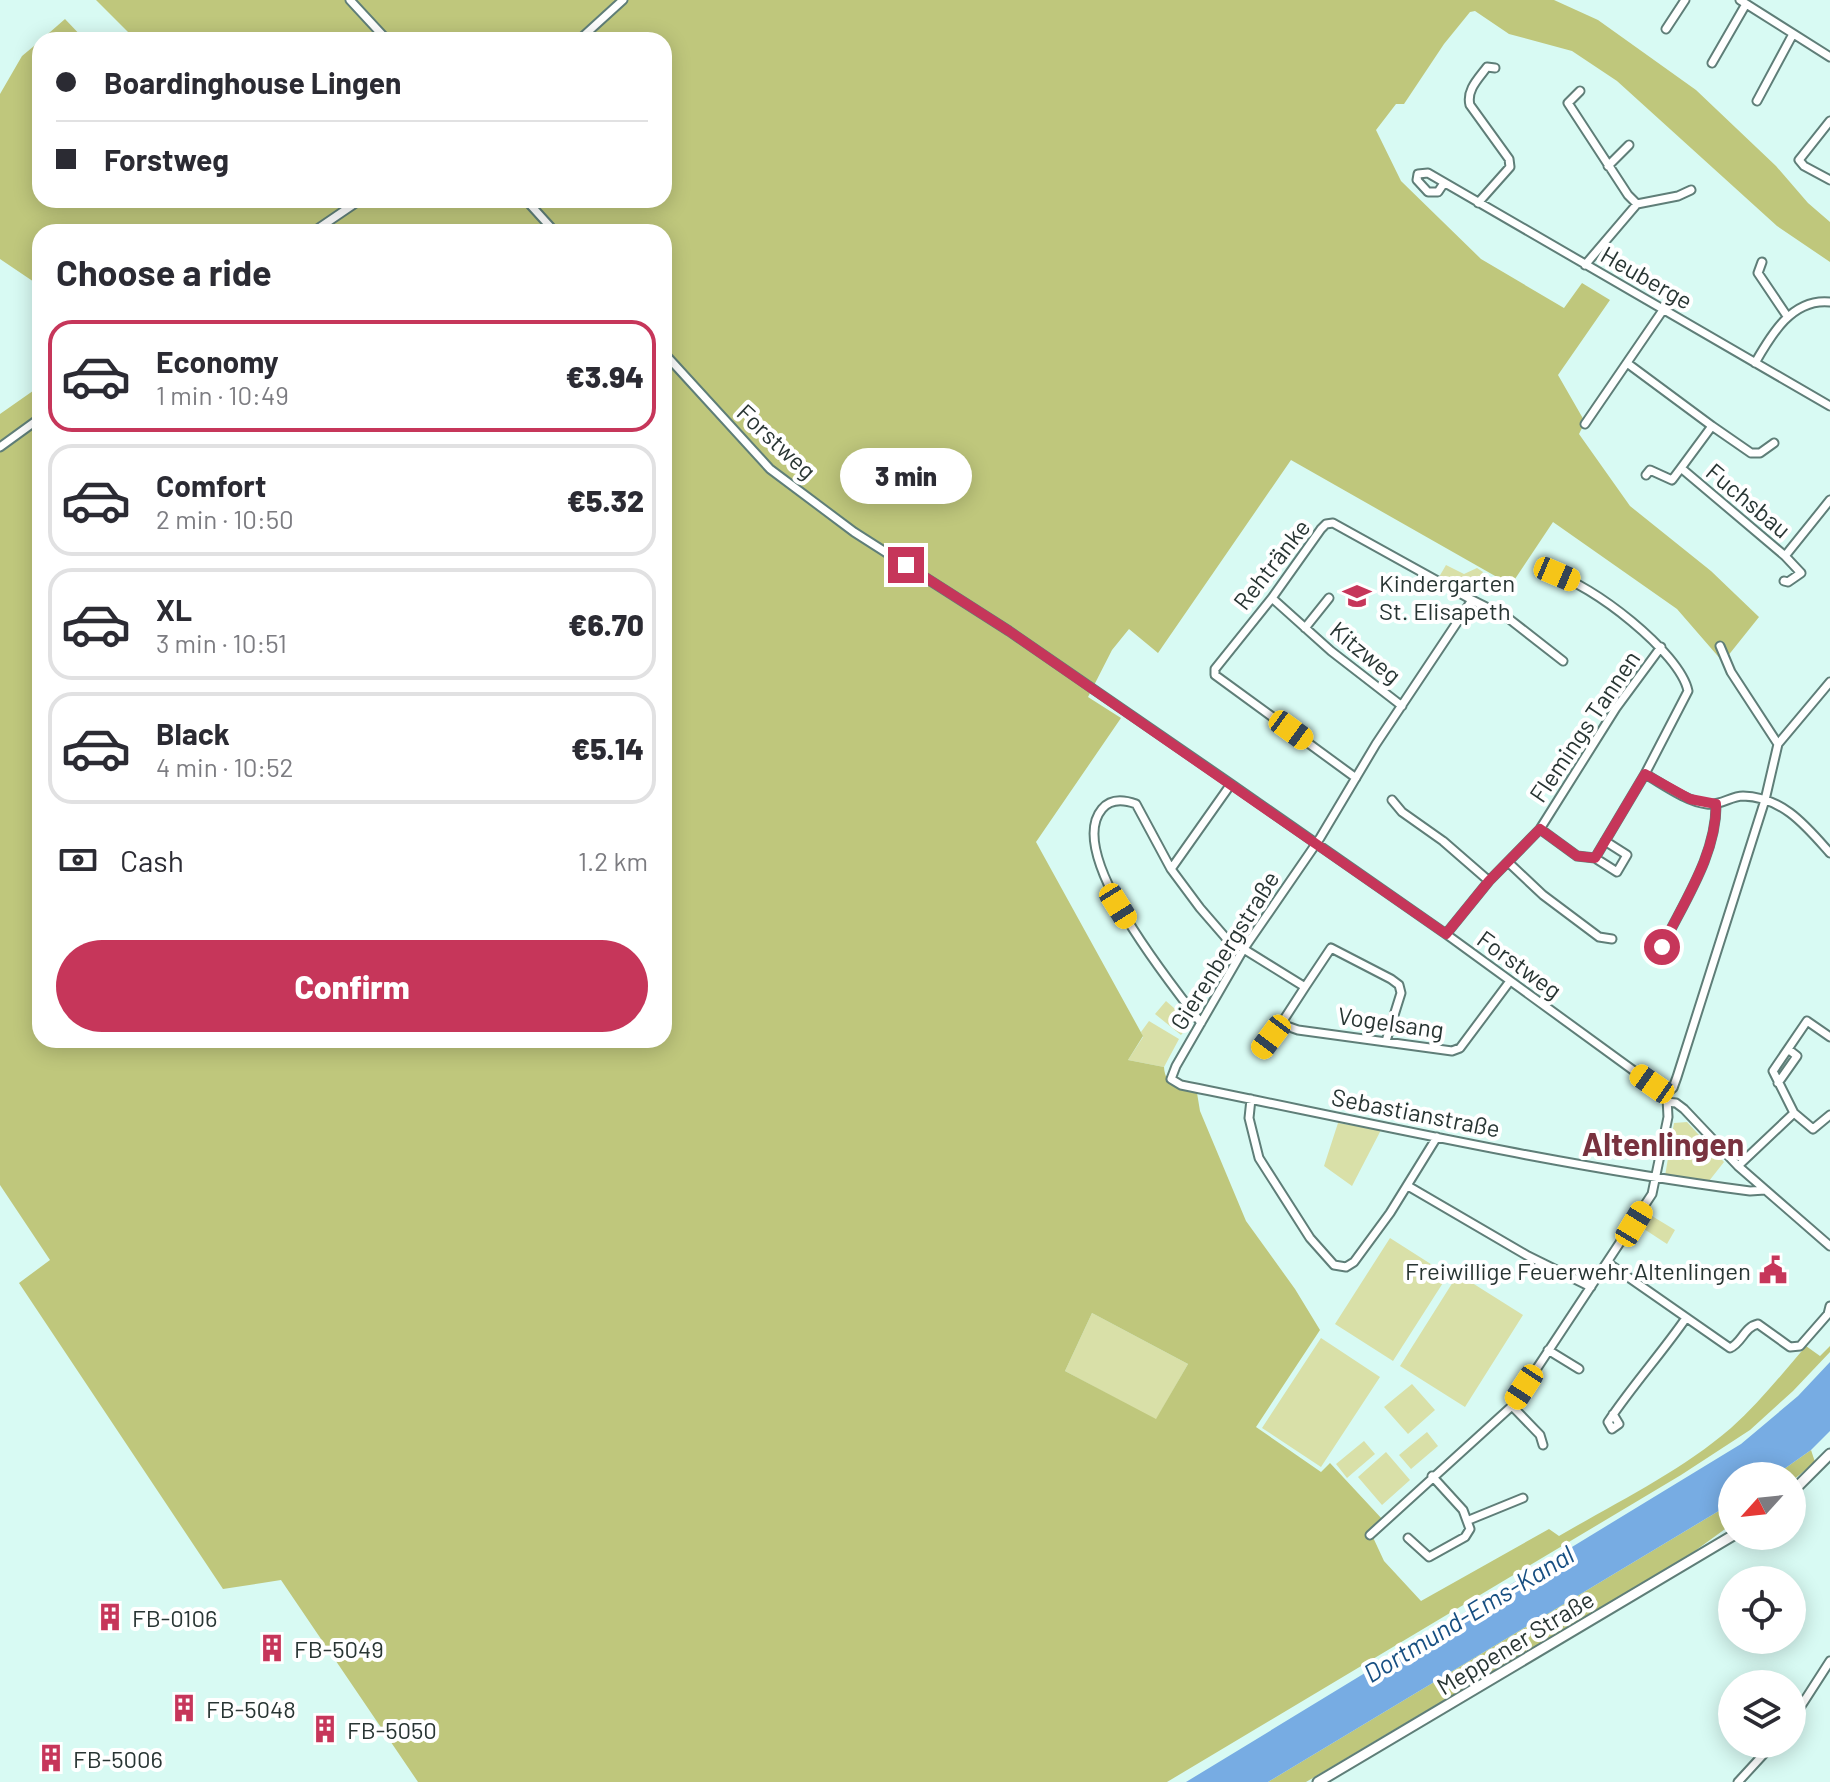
<!DOCTYPE html>
<html lang="en">
<head>
<meta charset="utf-8">
<style>
	body { margin:0; font-family:Barlow,sans-serif; background:#f7f7f7; color:#2b2b33; height:100vh; display:flex; flex-direction:column; font-size:30px; white-space:nowrap }
	* { box-sizing:border-box; margin:0 }
	p { font-size:26px; color:#7c7c81 }
	.icon { flex:none; width:44px; height:44px; fill:none; stroke:currentColor; stroke-width:2; stroke-linecap:round; stroke-linejoin:round }
	.map { position:relative; flex:1; overflow:hidden }
	.sheet { position:absolute; left:32px; top:224px; width:640px; height:824px; display:flex; flex-direction:column; background:#fff; border-radius:24px; box-shadow:0 4px 20px #0003 }
	.sheet>* { flex:none }
	.guide { position:absolute; left:32px; top:32px; width:640px; height:176px; border-radius:24px; box-shadow:0 4px 20px #0003; display:grid; align-content:center; height:176px; padding:0 24px; background:#fff }
	.needle { width:52px; rotate:243deg }
	.tools { position:absolute; left:1718px; top:1462px; display:grid; gap:16px }
	.tools a { display:grid; place-items:center; width:88px; height:88px; border-radius:50%; background:#fff; box-shadow:0 4px 20px #0003; font-size:40px }
	.end { position:absolute; width:36px; height:36px; margin:-18px; border:10px solid #c6365a; background:#fff; box-shadow:0 0 0 4px #fff }
	.from { border-radius:50% }
	.bubble { position:absolute; height:56px; border-radius:28px; background:#fff; box-shadow:0 4px 20px #0003; font-size:26px; font-weight:800; line-height:56px; text-align:center }
	.car { position:absolute; width:24px; height:48px; margin:-24px -12px; border-radius:10px; box-shadow:0 0 6px 2px #0007; background:linear-gradient(#f5c518 24%,#345 0 40%,#f5c518 0 76%,#345 0 86%,#f5c518 0) }
	.guide b { display:flex; align-items:center; gap:28px; height:76px; font-size:30px }
	.guide b+b { border-top:2px solid #e1e1e2 }
	.guide i { width:20px; height:20px; background:#2b2b33 }
	ul { padding:0; list-style:none }
	li { display:flex; align-items:center; gap:24px; height:112px; margin:0 16px 12px; padding:0 8px; border:4px solid #e1e1e2; border-radius:24px }
	li div { flex:1 }
	li b { display:block; font-size:30px }
	li em { font-style:normal; font-weight:800 }
	li.selected { border-color:#c6365a }
	li>.icon { width:72px; height:72px; stroke-width:1.5 }
	h2 { padding:0 24px; font-size:36px; line-height:96px }
	.pay { display:flex; align-items:center; gap:20px; height:88px; padding:0 24px; font-size:30px }
	.pay p { margin-inline-start:auto }
	.primary-button { display:flex; gap:16px; margin-top:auto; padding:16px 24px }
	.primary-button a { flex:1; height:92px; border-radius:48px; background:#c6365a; color:#fff; font-size:32px; font-weight:800; line-height:92px; text-align:center }
	.map>svg:first-child { display:block }
</style>
</head>
<body>
<div class="map">
<svg width="1830" height="1782" viewBox="0 0 1830 1782">
	<rect width="100%" height="100%" fill="#d8faf3"/>
	<path fill="#d9e0a8" d="M1446,565L1464,574L1477,568L1483,572L1470,593L1439,577Z
		M1166,1001L1191,1023L1181,1035L1155,1014Z
		M1149,1021L1179,1039L1164,1067L1128,1060L1143,1037L1141,1032Z
		M1687,1122L1724,1162L1709,1181L1665,1176L1674,1123Z
		M1338,1123L1381,1130L1352,1186L1324,1166Z
		M1652,1216L1675,1230L1667,1244L1644,1229Z
		M1390,1238L1448,1275L1393,1361L1335,1324Z
		M1458,1274L1523,1315L1465,1407L1400,1366Z
		M1092,1313L1188,1364L1156,1420L1065,1371Z
		M1321,1338L1380,1377L1321,1467L1262,1428Z
		M1412,1384L1435,1410L1408,1434L1384,1407Z
		M1427,1432L1438,1446L1411,1469L1399,1455Z
		M1364,1441L1375,1454L1347,1478L1336,1464Z
		M1386,1452L1410,1480L1382,1505L1358,1477Z"/>
	<path fill="#bfc77c" fill-rule="evenodd" d="M96,0H1554L1598,20L1696,90L1776,166L1808,203L1830,222V262L1777,226L1617,81L1572,51L1509,34L1475,11L1470,12L1444,44L1404,104H1396L1376,130L1401,181L1481,259L1564,308L1582,283L1610,300L1558,375L1585,422L1579,434L1630,506L1711,571L1759,617L1723,662L1677,609L1553,522L1511,585L1291,460L1158,653L1129,629L1112,650L1088,697L1121,718L1036,842L1143,1036L1128,1060L1164,1067C1165,1087 1181,1088 1197,1093L1200,1111L1246,1221L1295,1289L1320,1330L1256,1427L1321,1472L1330,1463L1383,1520L1371,1533L1384,1561L1421,1601L1549,1529L1559,1536C1617,1502 1680,1472 1731,1428C1759,1403 1782,1374 1806,1346L1820,1356L1830,1346V1352L1793,1391L1750,1430L1681,1475L1167,1782H418L281,1580L223,1589L19,1283L50,1260L0,1185V414L40,386V1040H664V232H40V286L0,259V94L22,56L40,41V200H664V40H136ZM1092,1313L1188,1364L1156,1419L1065,1371Z
		M65,19L85,40H41Z
		M1811,1450L1815,1462L1792,1481V1476H1774Z
		M1732,1503V1524L1692,1553L1306,1782H1268Z"/>
	<path fill="#77ace3" d="M1830,1362V1431L1811,1450L1774,1476H1732V1503L1268,1782H1186L1741,1444L1798,1396Z"/>
	<g fill="none" stroke-linecap="round" stroke-linejoin="round">
		<defs>
			<path id="minor" d="M350,0L387,40
				M1740,0L1830,57
				M1666,29L1685,0
				M579,40L623,0
				M1712,63L1746,4
				M1580,91L1568,103L1628,195L1637,204
				M1757,101L1793,34
				M1830,121L1799,160L1804,166L1830,180
				M1608,166L1629,145
				M1444,183L1438,192H1428L1417,180L1418,174L1428,173L1830,406
				M526,200L555,232
				M1478,203L1510,167L1509,159L1470,105C1466,90 1479,78 1487,67L1495,68
				M313,232L360,200
				M1762,262L1758,273L1787,316
				M1585,265L1637,204L1678,196L1691,190
				M664,353L770,469L854,532L1009,631L1231,784L1446,934L1652,1084L1667,1098L1668,1117L1652,1194L1512,1406L1370,1535
				M1627,363L1712,426L1681,468L1785,556L1830,500
				M1755,363C1771,335 1792,298 1830,302
				M1585,424L1663,310
				M1712,426L1751,453H1760L1774,443
				M0,447L40,418
				M1646,475L1650,470L1672,480L1681,468
				M1784,581L1788,582L1801,573L1785,556
				M1272,598L1331,651L1402,706
				M1472,600L1508,618L1563,661
				M1305,628L1329,598
				M1720,646L1731,672L1778,744
				M1645,774C1663,784 1685,801 1707,804C1720,806 1731,796 1743,796C1783,797 1806,826 1830,853
				M1356,778L1215,675V669L1272,598L1321,529L1326,524L1333,523L1472,600L1376,744L1320,838L1243,950L1176,1066L1171,1079L1181,1085C1370,1123 1558,1166 1750,1191L1765,1190
				M1231,784L1171,869L1200,908L1226,938L1305,987L1281,1024L1298,1030L1452,1051L1460,1048L1510,981
				M1392,800L1402,812L1443,841L1489,881
				M1540,829L1577,856L1595,858L1645,774L1688,691C1680,652 1590,583 1553,574
				M1595,858L1617,872L1627,855L1605,841
				M1508,862L1543,895L1599,937L1612,939
				M1171,869L1136,804C1125,800 1111,798 1102,809C1064,854 1173,986 1201,1023
				M1446,934L1489,881L1540,829L1616,708L1661,647
				M1662,947C1683,903 1717,854 1716,804
				M1305,987L1331,948L1391,979L1399,985L1401,993L1386,1041
				M1261,1051L1281,1024
				M1778,1083L1797,1056L1788,1049
				M1664,1095L1673,1088L1677,1077L1765,800L1778,744L1830,682
				M1251,1099L1249,1118L1259,1158L1310,1238L1334,1265L1346,1267L1354,1262L1390,1213L1437,1137
				M1667,1102L1676,1103L1684,1109L1738,1166L1830,1246
				M1794,1113L1773,1071L1807,1021L1830,1037
				M1738,1166L1794,1113L1813,1129L1830,1115
				M1408,1186L1528,1256L1591,1287
				M1608,1263L1730,1348C1742,1343 1744,1327 1758,1324L1790,1347L1800,1346L1828,1314L1830,1306
				M1548,1350L1579,1369
				M1512,1406L1540,1435L1543,1445
				M1613,1414L1619,1424L1612,1429L1608,1422C1632,1386 1661,1354 1686,1318
				M1469,1520L1523,1498
				M1408,1538L1429,1557L1465,1537L1470,1529L1463,1510L1432,1476
				M1792,1720L1830,1661
				M1738,1782L1773,1744"/>
			<path id="major" d="M1792,1492L1830,1454
				M1318,1782L1732,1536"/>
		</defs>
		<use href="#minor" stroke="#5f7e78" stroke-width="11"/>
		<use href="#major" stroke="#5f7e78" stroke-width="13"/>
		<use href="#minor" stroke="#fff" stroke-width="7"/>
		<use href="#major" stroke="#fff" stroke-width="9"/>
	</g>
	<g fill="none" stroke-linecap="round" stroke-linejoin="round">
		<path stroke="#c6365a" stroke-width="10" d="M906,565L1009,631L1446,934L1489,881L1540,829L1577,856L1595,858L1645,774L1690,799L1716,804C1717,854 1683,903 1662,947"/>
	</g>
	<defs>
		<symbol id="school-bare" viewBox="-9 -9 18 18"><path d="M0-5L7-2L0 1L-7-2ZM-4 1L0 2.5L4 1V4Q0 6-4 4Z" fill="#c6365a" stroke="#fff" stroke-width="2.5" paint-order="stroke"/></symbol>
		<symbol id="civic-bare" viewBox="-9 -9 18 18"><path d="M-.6-6.5H3V-4.5H.6V-3L4-1V1h2V6H-6V1h2V-1L-.6-3ZM-1.2 2.5V6h2.4V2.5Z" fill="#c6365a" stroke="#fff" stroke-width="2.5" paint-order="stroke"/></symbol>
		<symbol id="building-bare" viewBox="-9 -9 18 18"><path d="M-4-6H4V6H1V3H-1V6H-4ZM-2.5-4.3h1.7v1.8h-1.7ZM.8-4.3h1.7v1.8H.8ZM-2.5-1h1.7V.8h-1.7ZM.8-1h1.7V.8H.8Z" fill="#c6365a" stroke="#fff" stroke-width="2.5" paint-order="stroke"/></symbol>
	</defs>
	<g fill-rule="evenodd">
		<use href="#school-bare" x="1337" y="576" width="40" height="40"/>
		<use href="#civic-bare" x="1753" y="1250" width="40" height="40"/>
		<use href="#building-bare" x="90" y="1597" width="40" height="40"/>
		<use href="#building-bare" x="252" y="1628" width="40" height="40"/>
		<use href="#building-bare" x="164" y="1688" width="40" height="40"/>
		<use href="#building-bare" x="305" y="1709" width="40" height="40"/>
		<use href="#building-bare" x="31" y="1738" width="40" height="40"/>
	</g>
	<g text-anchor="middle" dominant-baseline="central" stroke-width="8" stroke-linejoin="round" paint-order="stroke">
		<g font-size="24" fill="#283533" stroke="#fff">
			<text transform="translate(1647 277) rotate(30)">Heuberge</text>
			<text transform="translate(777 441) rotate(43)">Forstweg</text>
			<text transform="translate(1749 500) rotate(40)">Fuchsbau</text>
			<text transform="translate(1271 564) rotate(-52)">Rehtränke</text>
			<text transform="translate(1366 652) rotate(39)">Kitzweg</text>
			<text transform="translate(1584 726) rotate(-56)">Flemings Tannen</text>
			<text transform="translate(1224 950) rotate(-58)">Gierenbergstraße</text>
			<text transform="translate(1520 964) rotate(36)">Forstweg</text>
			<text transform="translate(1391 1022) rotate(8)">Vogelsang</text>
			<text transform="translate(1416 1112) rotate(11)">Sebastianstraße</text>
			<text transform="translate(1515 1642) rotate(-31)">Meppener Straße</text>
		</g>
		<g font-size="24" fill="#283533" stroke="#fff" text-anchor="start">
			<text x="1379" y="582">Kindergarten<tspan x="1379" dy="28">St. Elisapeth</tspan></text>
			<text x="1751" y="1270" text-anchor="end">Freiwillige Feuerwehr Altenlingen</text>
			<text x="132" y="1617">FB-0106</text>
			<text x="294" y="1648">FB-5049</text>
			<text x="206" y="1708">FB-5048</text>
			<text x="347" y="1729">FB-5050</text>
			<text x="73" y="1758">FB-5006</text>
		</g>
		<g font-size="26" font-style="italic" fill="#174f82" stroke="#fff">
			<text transform="translate(1468 1613) rotate(-31)">Dortmund-Ems-Kanal</text>
		</g>
		<g font-size="32" font-weight="bold" fill="#79323f" stroke="#fff">
			<text x="1663" y="1143">Altenlingen</text>
		</g>
	</g>
</svg>
<div class="tools">
<a><svg class="needle" viewBox="-14 -14 28 28"><path d="M0-13l5 13h-10z" fill="#e53935"/><path d="M0 13l5-13h-10z" fill="#7c7c81"/></svg></a>
<a><svg class="icon" aria-label="locate" viewBox="0 0 24 24"><circle cx="12" cy="12" r="6"/><path d="M12 2v4M12 18v4M2 12h4M18 12h4"/></svg></a>
<a><svg class="icon" aria-label="layers" viewBox="0 0 24 24"><path d="M12 4l9 5-9 5-9-5zM3 14l9 5 9-5"/></svg></a>
</div>
<i class="end from" style="left:1662px;top:947px"></i>
<i class="end" style="left:906px;top:565px"></i>
<div class="bubble" style="left:840px;top:448px;width:132px">3 min</div>
<i class="car" style="left:1557px;top:574px;rotate:113deg"></i>
<i class="car" style="left:1291px;top:730px;rotate:126deg"></i>
<i class="car" style="left:1118px;top:906px;rotate:148deg"></i>
<i class="car" style="left:1271px;top:1037px;rotate:217deg"></i>
<i class="car" style="left:1652px;top:1084px;rotate:305deg"></i>
<i class="car" style="left:1634px;top:1224px;rotate:31deg"></i>
<i class="car" style="left:1524px;top:1387px;rotate:213deg"></i>
<div class="guide">
<b><i class="from"></i>Boardinghouse Lingen</b>
<b><i></i>Forstweg</b>
</div>
<section class="sheet">
<h2>Choose a ride</h2>
<ul>
<li class="selected"><svg class="icon" aria-label="car" viewBox="0 0 24 24"><path d="M5 17H2v-5l4-1 3-4h7l3 4 3 1v5h-3M9 17h6M6 11h13"/><circle cx="7" cy="17" r="2"/><circle cx="17" cy="17" r="2"/></svg><div><b>Economy</b><p>1 min · 10:49</p></div><em>€3.94</em></li>
<li><svg class="icon" aria-label="car" viewBox="0 0 24 24"><path d="M5 17H2v-5l4-1 3-4h7l3 4 3 1v5h-3M9 17h6M6 11h13"/><circle cx="7" cy="17" r="2"/><circle cx="17" cy="17" r="2"/></svg><div><b>Comfort</b><p>2 min · 10:50</p></div><em>€5.32</em></li>
<li><svg class="icon" aria-label="car" viewBox="0 0 24 24"><path d="M5 17H2v-5l4-1 3-4h7l3 4 3 1v5h-3M9 17h6M6 11h13"/><circle cx="7" cy="17" r="2"/><circle cx="17" cy="17" r="2"/></svg><div><b>XL</b><p>3 min · 10:51</p></div><em>€6.70</em></li>
<li><svg class="icon" aria-label="car" viewBox="0 0 24 24"><path d="M5 17H2v-5l4-1 3-4h7l3 4 3 1v5h-3M9 17h6M6 11h13"/><circle cx="7" cy="17" r="2"/><circle cx="17" cy="17" r="2"/></svg><div><b>Black</b><p>4 min · 10:52</p></div><em>€5.14</em></li>
</ul>
<div class="pay"><svg class="icon" aria-label="cash" viewBox="0 0 24 24"><path d="M3 7h18v10H3z"/><circle cx="12" cy="12" r="2"/></svg>Cash<p>1.2 km</p></div>
<div class="primary-button"><a>Confirm</a></div>
</section>
</div>
</body>
</html>
